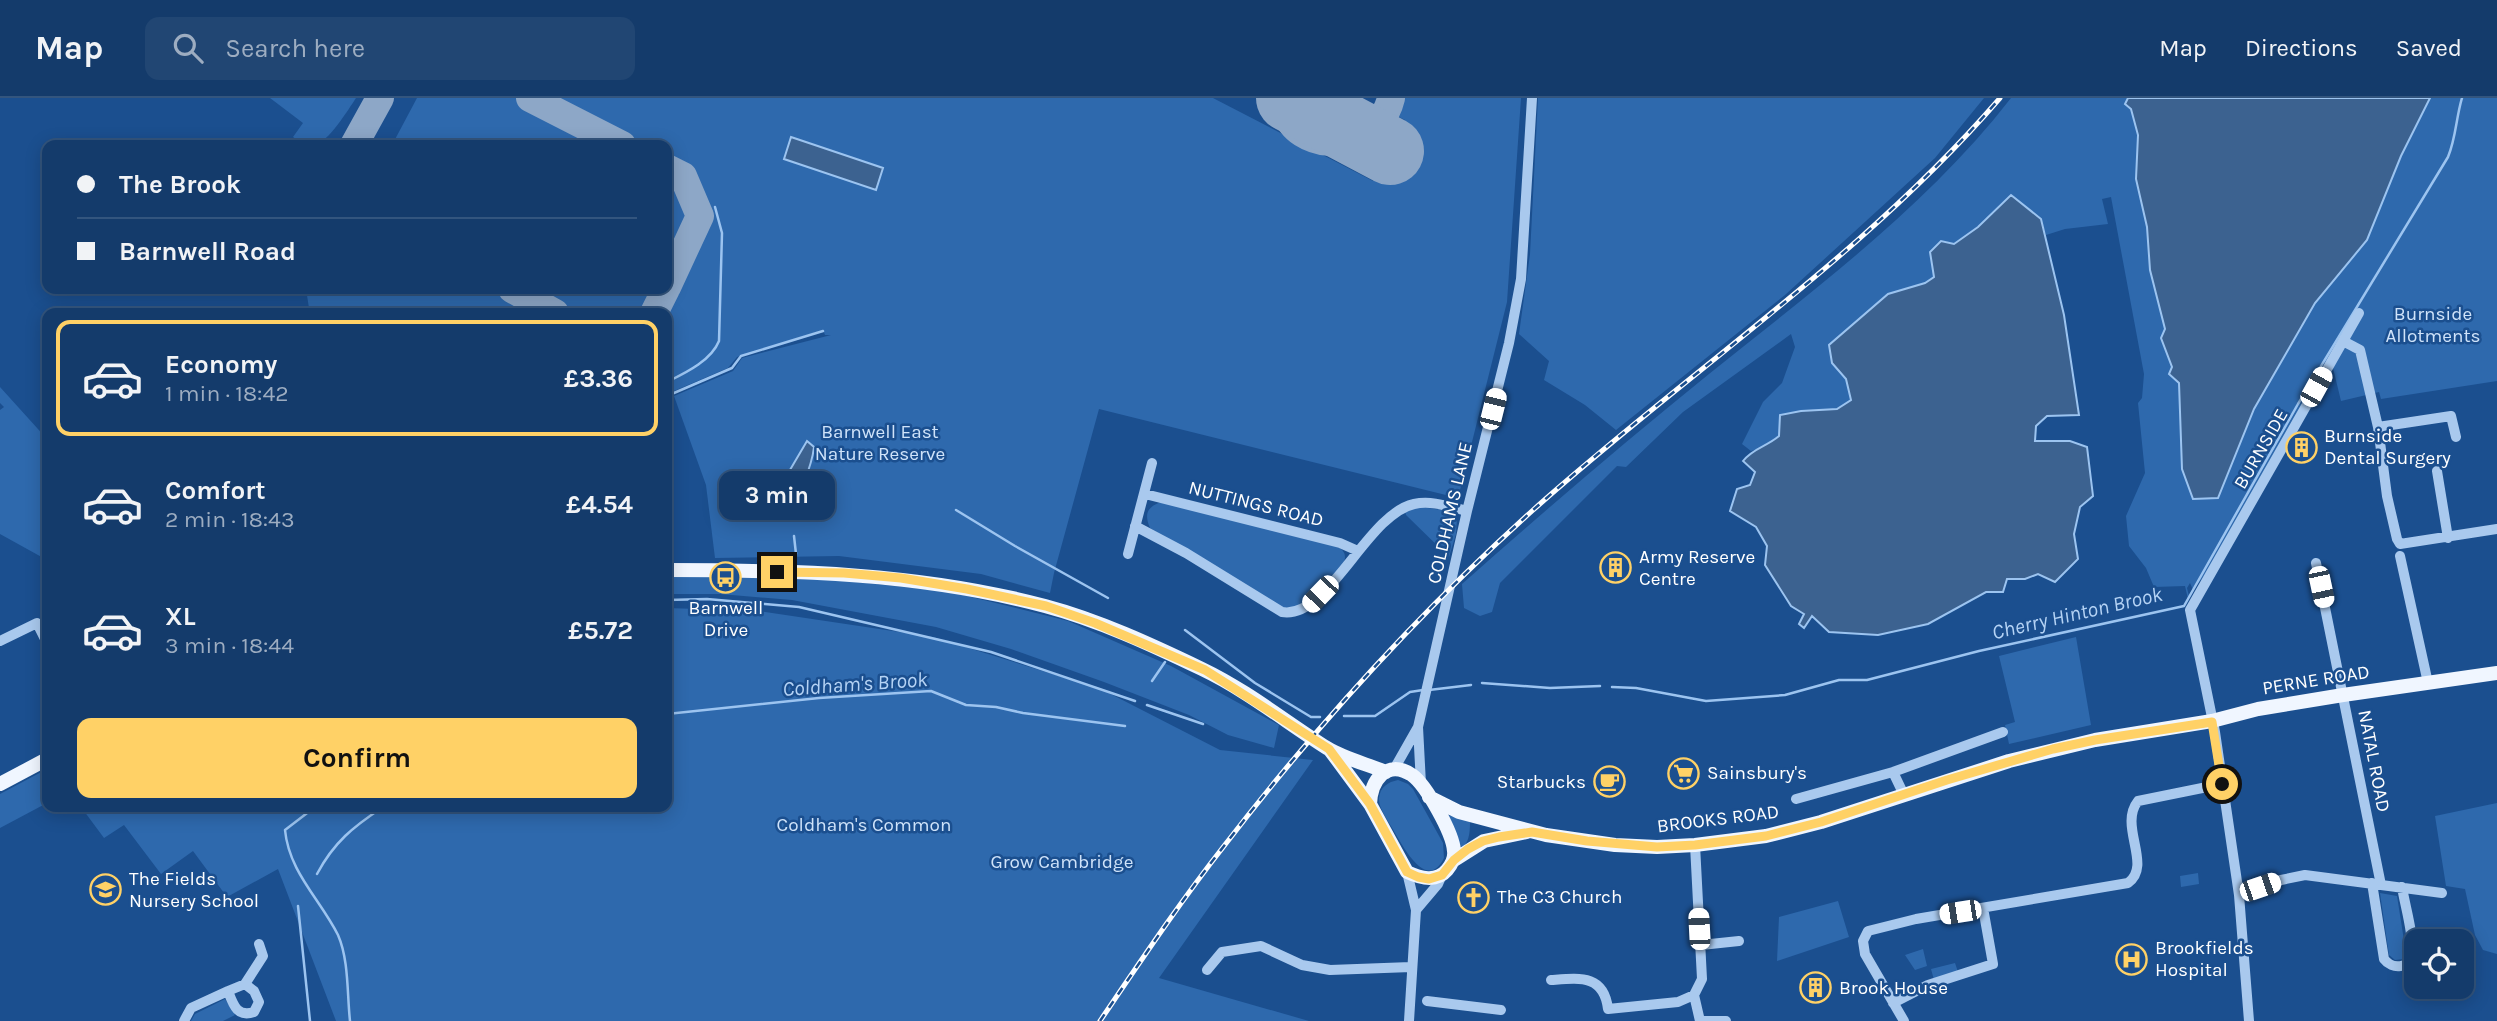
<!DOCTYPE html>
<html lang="en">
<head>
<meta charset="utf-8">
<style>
	body { margin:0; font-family:Karla,sans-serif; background:#214673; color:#f1f3f6; height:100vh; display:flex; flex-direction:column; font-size:26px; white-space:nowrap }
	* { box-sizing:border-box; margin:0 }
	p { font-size:23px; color:#9dadc1 }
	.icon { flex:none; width:38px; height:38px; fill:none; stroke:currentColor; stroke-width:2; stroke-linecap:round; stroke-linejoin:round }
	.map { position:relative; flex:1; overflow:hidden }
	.panel { position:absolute; left:42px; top:210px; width:630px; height:504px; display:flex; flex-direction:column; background:#143b6b; border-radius:14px; box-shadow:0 4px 18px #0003,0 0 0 2px #33557e }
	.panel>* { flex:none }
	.top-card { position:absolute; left:42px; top:42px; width:630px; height:154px; border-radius:14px; box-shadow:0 4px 18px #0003,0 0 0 2px #33557e; display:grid; align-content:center; height:154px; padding:0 35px; background:#143b6b }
	.fabs { position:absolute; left:2404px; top:831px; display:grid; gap:14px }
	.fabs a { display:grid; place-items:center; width:70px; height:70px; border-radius:14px; background:#143b6b; box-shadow:0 4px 18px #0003,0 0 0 2px #33557e; font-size:35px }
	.end { position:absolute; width:32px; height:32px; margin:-16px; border:9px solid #ffd166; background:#111; box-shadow:0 0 0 4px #111 }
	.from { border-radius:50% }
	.bubble { position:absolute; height:49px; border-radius:14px; background:#143b6b; box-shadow:0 4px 18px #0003,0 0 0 2px #33557e; font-size:23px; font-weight:700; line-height:49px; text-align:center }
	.car { position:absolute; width:21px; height:42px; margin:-21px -10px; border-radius:9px; box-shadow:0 0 5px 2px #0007; background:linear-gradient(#fff 24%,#345 0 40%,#fff 0 76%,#345 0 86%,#fff 0) }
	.top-card b { display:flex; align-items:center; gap:24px; height:66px; font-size:26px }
	.top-card b+b { border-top:2px solid #33557e }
	.top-card i { width:18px; height:18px; background:#f1f3f6 }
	ul { padding:12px 0 0; list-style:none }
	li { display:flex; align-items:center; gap:21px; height:116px; margin:0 14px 10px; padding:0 21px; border:4px solid transparent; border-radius:14px }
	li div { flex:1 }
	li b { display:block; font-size:26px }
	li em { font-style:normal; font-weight:700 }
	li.selected { border-color:#ffd166 }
	li>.icon { width:63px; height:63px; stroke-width:1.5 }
	.action { display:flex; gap:14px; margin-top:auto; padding:14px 35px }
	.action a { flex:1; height:80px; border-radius:14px; background:#ffd166; color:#111; font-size:28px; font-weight:700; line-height:80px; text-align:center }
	header { display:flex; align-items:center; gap:42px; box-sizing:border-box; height:98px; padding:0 35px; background:#143b6b; border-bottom:2px solid #33557e }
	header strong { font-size:33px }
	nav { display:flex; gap:38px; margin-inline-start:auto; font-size:24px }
	.search { width:490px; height:63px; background:#214673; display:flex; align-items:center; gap:18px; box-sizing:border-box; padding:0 24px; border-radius:14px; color:#9dadc1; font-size:26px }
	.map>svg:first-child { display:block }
</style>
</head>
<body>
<header>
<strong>Map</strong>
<div class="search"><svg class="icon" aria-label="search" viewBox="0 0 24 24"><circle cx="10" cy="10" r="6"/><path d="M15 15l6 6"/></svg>Search here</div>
<nav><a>Map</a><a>Directions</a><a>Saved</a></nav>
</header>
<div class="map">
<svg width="2497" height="923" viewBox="0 0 2497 923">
	<rect width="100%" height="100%" fill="#1b4f8f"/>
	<path fill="#2e69ad" d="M270,0H356C348,12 328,45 314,47C305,49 300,44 293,39L303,25Z
		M417,0H1213L1373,83L1405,22L1395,17L1398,0H1521L1507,204L1458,400L1099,311L1054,475L1050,495L981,476L839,458L715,460L706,387L674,298L733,273L742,260L831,237H825L823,232L737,259L728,270L667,296V215H305L309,210L306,191H667V47H392Z
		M1538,0H1984L1935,60L1785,197L1616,332L1585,307L1544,282L1549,263L1519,236L1530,156Z
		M2011,0H2128L2126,6L2131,11L2138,37L2136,81L2147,129L2150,172L2165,231L2161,240L2179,284L2182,371L2218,400L2254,311L2315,205L2367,142L2401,57L2429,0H2497V283L2381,301L2379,294L2341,303L2333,270L2325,263L2289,332L2210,470L2193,492L2190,485L2187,490L2189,498L2188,501L2185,488L2154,489L2146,470L2129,448L2126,418L2145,375L2138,305L2142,300L2144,276L2111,99L2102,101L2108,126L2065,131L2046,137L2041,121L2011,98L1978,129L1954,147L1941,143L1930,154L1934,179L1925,185L1888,196L1832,265L1846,281L1852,302L1837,311L1801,313C1786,330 1774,347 1751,353L1742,346L1763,304L1782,285L1795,249L1791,236L1683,314L1626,369L1617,368L1500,485L1492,514L1480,518L1464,510L1462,486C1543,414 1625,344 1709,276C1815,191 1927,108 2011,0Z
		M0,289L47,341V462L0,436V312L4,309L0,305Z
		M1161,404L1336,447C1345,453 1347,457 1343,467L1304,507L1284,511L1150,430C1144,416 1147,409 1161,404Z
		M1420,409L1450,413L1457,420L1456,436L1449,459L1406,417L1405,413Z
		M667,476L829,481L951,494L1068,523L1171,568L1279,627L1274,650L1228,637L1189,617L1104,584L1011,551L936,529L792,502L720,496H667Z
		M667,510L759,513L933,539L1101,591L1220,652L1313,662L1159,880L1309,923H336L278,771L227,799L193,753L161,776L124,727L104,740L81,709H667Z
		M2076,539L2091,627L2009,646L2005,627L2015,624L1999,558Z
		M47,671V705L0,730V696Z
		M1398,682L1408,686L1413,691L1443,745L1444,760C1427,794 1404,750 1395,735C1390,725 1378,711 1379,700C1380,689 1388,684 1398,682Z
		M2497,705V856L2483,852L2475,837L2465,791L2446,788L2435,718Z
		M1447,717L1470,722C1470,731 1470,743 1463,749L1460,748Z
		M2198,775L2199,786L2181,789L2180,778Z
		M2380,795L2397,798L2406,855L2404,861L2395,862L2389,857Z
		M1838,803L1849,839L1777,863L1779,819Z
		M1923,851L1927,868L1915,872L1905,857Z
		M1955,865L1958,874L1934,882L1931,871Z
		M225,901L235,917L223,923H191L195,916Z"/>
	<path fill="#3c6290" stroke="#9cc4f0" stroke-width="2" d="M2128,0H2430L2401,58L2367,142L2315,205L2254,311L2218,400L2193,401L2182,371L2179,285L2169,276L2172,269L2161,240L2165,231L2150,172L2147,129L2136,81L2138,37L2131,11L2125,6Z
		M791,39L883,70L876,92L784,61Z
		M2011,97L2041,121L2064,217L2079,317L2047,318L2036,328L2035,343H2070L2087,349L2093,398L2080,409L2074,436L2078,461L2055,484L2038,476L2025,481H2007L2003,494H1986L1928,526L1878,537L1829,534L1812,518L1804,530L1799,526L1804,516L1791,508L1765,467L1767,448L1756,429L1730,413L1737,391L1750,387L1755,374L1743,363C1753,350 1766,349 1779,338L1780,317L1801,313L1837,311L1851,302L1846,281L1832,265L1829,247L1888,196L1925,185L1934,179L1930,154L1941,143L1954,146L1978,129Z
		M807,343L814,349C812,367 798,404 786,416L780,411L777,394Z"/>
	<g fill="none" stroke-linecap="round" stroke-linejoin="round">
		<path stroke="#9cc4f0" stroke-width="2.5" d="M667,284C685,275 711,263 719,243L722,135L715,109
			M667,298L732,270L741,258L823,233
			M956,412L1015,448L1108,500
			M794,438L796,456
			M667,502L707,501L799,509L991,554L1135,603
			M1185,532L1255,585L1311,619H1320
			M1152,583L1165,564
			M1482,585L1550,590L1600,588
			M1612,589L1636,590L1706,603L1785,597L1839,582H1867L1979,553L2184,508L2298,306L2448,59C2456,40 2456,20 2462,0
			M1429,592L1471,587
			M1147,607L1203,626
			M667,616L819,600L931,593L966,607L996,609L1023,615L1125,628
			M1344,618H1375L1410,594L1423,592
			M315,709L285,732C289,774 320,801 338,837C349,862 347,896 350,923
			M317,776C334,744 353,729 383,709
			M298,808L310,923"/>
		<path stroke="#8da7c7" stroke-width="28" d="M530,0L622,47
			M1275,0C1284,12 1289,27 1302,35C1335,56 1382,39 1391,0
			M354,47L380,0
			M667,70L683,78L700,118L667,189
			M512,191L555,215
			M654,215L666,191"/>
		<path stroke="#8da7c7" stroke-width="68" d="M1290,0L1390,53"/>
		<path stroke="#a9c9ee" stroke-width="10" d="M2343,243L2360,252L2378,329L2387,398L2397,441L2400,446L2497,431
			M2378,329L2451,318L2456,339
			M2437,373L2448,440
			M1145,396L1340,445L1358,453
			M1135,428L1186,455L1282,514C1328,522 1367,416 1414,406C1432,402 1450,409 1467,413
			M1128,456L1152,365
			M2400,458L2428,585
			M2316,465L2381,787
			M0,543L37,525L47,545
			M1418,629L1421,686
			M1393,673L1418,629L1467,413L1509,245L1521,181L1532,0
			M1893,674L1904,697
			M1796,701L1893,674L2003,634
			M1407,774L1416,812L1409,923
			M2372,785L2384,861C2392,872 2410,871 2412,855C2414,837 2405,808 2402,789
			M2239,797L2281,782L2305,777L2442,795
			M1416,812L1438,786L1442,777
			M1701,847L1739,843
			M1207,872L1222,854L1261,848L1302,867L1330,872L1411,869
			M1551,882C1579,880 1604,876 1608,911L1678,904L1694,897L1702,881L1695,747
			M245,886L254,893L259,904L254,914C237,920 233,906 228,893Z
			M245,886L263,858L259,846
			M1694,897L1700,923
			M1427,903L1501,912
			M1893,905L1928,887L1993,866L1983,810
			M184,923L191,910L228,893
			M1702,923H1726
			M1904,923L1865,856L1863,843L1868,833L1916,821L2128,785C2153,767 2118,728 2138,703L2222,686
			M2249,923L2239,797L2215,634L2190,512L2359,215"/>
		<path stroke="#f0f6ff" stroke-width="14" d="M667,472C794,472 921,475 1045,508C1098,522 1152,547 1202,571C1246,592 1286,624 1327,650C1345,661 1367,666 1386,674
			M1330,652L1370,706L1407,774C1420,780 1436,785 1447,772C1452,766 1455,760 1454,753C1453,735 1426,687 1412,677C1386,660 1371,683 1370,706
			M0,686L47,661
			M1429,699L1459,714L1546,737L1615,747L1657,749L1695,747L1766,738L1821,724L2009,663L2095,642L2212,623L2258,611L2343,597L2497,575
			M1454,762L1484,743L1527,734"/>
		<defs>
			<path id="rail" d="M1100,923C1140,864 1180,804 1224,748C1317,627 1419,515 1532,413C1687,274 1863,159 2000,0"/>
		</defs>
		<use href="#rail" stroke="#fff" stroke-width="5"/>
		<use href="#rail" stroke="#1b4f8f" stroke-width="2.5" stroke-dasharray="8" stroke-linecap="butt"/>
	</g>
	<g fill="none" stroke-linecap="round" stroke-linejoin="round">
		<path stroke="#ffd166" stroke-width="9" d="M777,474L844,475L901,480L967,491L1046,508L1095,525L1205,572L1329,651L1370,706L1407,774L1418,779L1429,781L1442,777L1454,762L1468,751L1483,743L1499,739L1532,734L1587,743L1657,749L1695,747L1766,738L1821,724L1947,682L2053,651L2095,642L2212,624L2222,686"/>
	</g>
	<defs>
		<symbol id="building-ring" viewBox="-11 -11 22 22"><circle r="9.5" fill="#1b4f8f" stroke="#ffd166" stroke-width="1.5"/><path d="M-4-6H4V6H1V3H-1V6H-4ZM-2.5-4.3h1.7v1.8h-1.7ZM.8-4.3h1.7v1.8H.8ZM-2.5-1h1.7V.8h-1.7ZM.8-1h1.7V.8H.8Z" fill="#ffd166"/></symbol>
		<symbol id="bus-ring" viewBox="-11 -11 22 22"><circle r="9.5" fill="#1b4f8f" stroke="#ffd166" stroke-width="1.5"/><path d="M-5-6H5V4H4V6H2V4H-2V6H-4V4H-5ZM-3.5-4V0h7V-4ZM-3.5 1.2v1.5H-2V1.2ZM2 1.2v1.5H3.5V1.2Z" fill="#ffd166"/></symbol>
		<symbol id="supermarket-ring" viewBox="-11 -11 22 22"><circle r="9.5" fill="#1b4f8f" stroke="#ffd166" stroke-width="1.5"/><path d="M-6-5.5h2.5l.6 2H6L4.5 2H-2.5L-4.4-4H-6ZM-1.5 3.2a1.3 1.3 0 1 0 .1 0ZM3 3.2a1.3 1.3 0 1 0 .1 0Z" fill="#ffd166"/></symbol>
		<symbol id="cafe-ring" viewBox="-11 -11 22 22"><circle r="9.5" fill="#1b4f8f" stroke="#ffd166" stroke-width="1.5"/><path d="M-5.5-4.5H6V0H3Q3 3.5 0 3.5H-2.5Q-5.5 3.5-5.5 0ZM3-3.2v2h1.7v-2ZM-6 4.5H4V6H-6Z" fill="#ffd166"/></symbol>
		<symbol id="school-ring" viewBox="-11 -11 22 22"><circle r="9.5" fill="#1b4f8f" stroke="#ffd166" stroke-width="1.5"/><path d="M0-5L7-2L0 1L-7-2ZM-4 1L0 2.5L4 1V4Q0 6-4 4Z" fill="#ffd166"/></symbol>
		<symbol id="church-ring" viewBox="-11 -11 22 22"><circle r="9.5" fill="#1b4f8f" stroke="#ffd166" stroke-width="1.5"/><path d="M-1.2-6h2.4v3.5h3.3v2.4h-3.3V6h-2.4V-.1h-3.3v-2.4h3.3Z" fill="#ffd166"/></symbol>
		<symbol id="hospital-ring" viewBox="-11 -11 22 22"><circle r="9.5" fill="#1b4f8f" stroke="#ffd166" stroke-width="1.5"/><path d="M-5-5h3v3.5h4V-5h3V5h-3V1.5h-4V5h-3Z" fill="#ffd166"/></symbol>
	</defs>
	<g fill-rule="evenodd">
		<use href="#building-ring" x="2284" y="332" width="35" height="35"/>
		<use href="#building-ring" x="1598" y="452" width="35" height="35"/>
		<use href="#bus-ring" x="708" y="462" width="35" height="35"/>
		<use href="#supermarket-ring" x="1666" y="658" width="35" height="35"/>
		<use href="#cafe-ring" x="1592" y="666" width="35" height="35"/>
		<use href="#school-ring" x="88" y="774" width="35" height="35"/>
		<use href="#church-ring" x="1456" y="782" width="35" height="35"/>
		<use href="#hospital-ring" x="2114" y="844" width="35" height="35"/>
		<use href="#building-ring" x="1798" y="872" width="35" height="35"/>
	</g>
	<g text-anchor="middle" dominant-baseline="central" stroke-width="5" stroke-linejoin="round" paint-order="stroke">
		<g font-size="19" fill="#cfe3fa" stroke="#1b4f8f">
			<text x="2433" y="216">Burnside<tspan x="2433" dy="22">Allotments</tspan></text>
			<text x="880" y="334">Barnwell East<tspan x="880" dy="22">Nature Reserve</tspan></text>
			<text x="864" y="727">Coldham's Common</text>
			<text x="1062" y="764">Grow Cambridge</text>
		</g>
		<g font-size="19" fill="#fff" stroke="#1b4f8f" text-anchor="start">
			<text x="2324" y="338">Burnside<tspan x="2324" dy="22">Dental Surgery</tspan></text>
			<text x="1639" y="459">Army Reserve<tspan x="1639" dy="22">Centre</tspan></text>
			<text x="726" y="510" text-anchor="middle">Barnwell<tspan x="726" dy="22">Drive</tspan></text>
			<text x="1707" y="675">Sainsbury's</text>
			<text x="1586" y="684" text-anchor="end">Starbucks</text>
			<text x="129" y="781">The Fields<tspan x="129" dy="22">Nursery School</tspan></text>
			<text x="1497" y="799">The C3 Church</text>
			<text x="2155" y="850">Brookfields<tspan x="2155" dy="22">Hospital</tspan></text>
			<text x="1839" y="890">Brook House</text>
		</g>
		<g font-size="19" fill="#fff" stroke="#1b4f8f">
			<text transform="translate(2261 351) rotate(-60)">BURNSIDE</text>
			<text transform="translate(1256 406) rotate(14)">NUTTINGS ROAD</text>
			<text transform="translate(1450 415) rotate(-77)">COLDHAMS LANE</text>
			<text transform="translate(2316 582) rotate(-9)">PERNE ROAD</text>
			<text transform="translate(2374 663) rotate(79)">NATAL ROAD</text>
			<text transform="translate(1718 721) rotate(-7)">BROOKS ROAD</text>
		</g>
		<g font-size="21" font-style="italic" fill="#b5d3f5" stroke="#1b4f8f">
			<text transform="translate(2077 515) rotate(-13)">Cherry Hinton Brook</text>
			<text transform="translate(855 586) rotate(-4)">Coldham's Brook</text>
		</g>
	</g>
</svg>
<div class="fabs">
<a><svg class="icon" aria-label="locate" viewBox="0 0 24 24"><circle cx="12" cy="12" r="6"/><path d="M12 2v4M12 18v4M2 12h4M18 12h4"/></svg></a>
</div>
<i class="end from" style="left:2222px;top:686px"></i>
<i class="end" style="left:777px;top:474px"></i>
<div class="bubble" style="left:719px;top:373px;width:116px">3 min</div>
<i class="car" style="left:2316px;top:289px;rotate:29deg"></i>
<i class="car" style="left:1493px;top:311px;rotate:14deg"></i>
<i class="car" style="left:2321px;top:489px;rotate:168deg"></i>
<i class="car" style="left:1320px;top:496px;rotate:224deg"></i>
<i class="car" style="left:2260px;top:789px;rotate:71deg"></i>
<i class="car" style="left:1960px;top:814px;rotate:261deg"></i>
<i class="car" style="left:1699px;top:831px;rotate:357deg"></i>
<div class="top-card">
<b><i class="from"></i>The Brook</b>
<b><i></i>Barnwell Road</b>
</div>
<section class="panel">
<ul>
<li class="selected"><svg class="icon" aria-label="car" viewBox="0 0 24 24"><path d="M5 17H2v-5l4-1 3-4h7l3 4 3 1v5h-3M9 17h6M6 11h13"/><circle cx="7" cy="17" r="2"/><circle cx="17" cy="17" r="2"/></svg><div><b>Economy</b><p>1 min · 18:42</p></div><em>£3.36</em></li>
<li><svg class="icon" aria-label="car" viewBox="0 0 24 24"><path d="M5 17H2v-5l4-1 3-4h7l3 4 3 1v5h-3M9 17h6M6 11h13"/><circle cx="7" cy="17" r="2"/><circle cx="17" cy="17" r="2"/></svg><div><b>Comfort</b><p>2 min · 18:43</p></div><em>£4.54</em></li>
<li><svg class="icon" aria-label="car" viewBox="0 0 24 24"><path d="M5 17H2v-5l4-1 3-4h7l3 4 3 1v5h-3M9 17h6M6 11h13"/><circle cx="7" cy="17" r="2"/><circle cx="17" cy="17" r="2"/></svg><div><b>XL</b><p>3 min · 18:44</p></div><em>£5.72</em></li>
</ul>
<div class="action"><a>Confirm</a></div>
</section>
</div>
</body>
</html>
